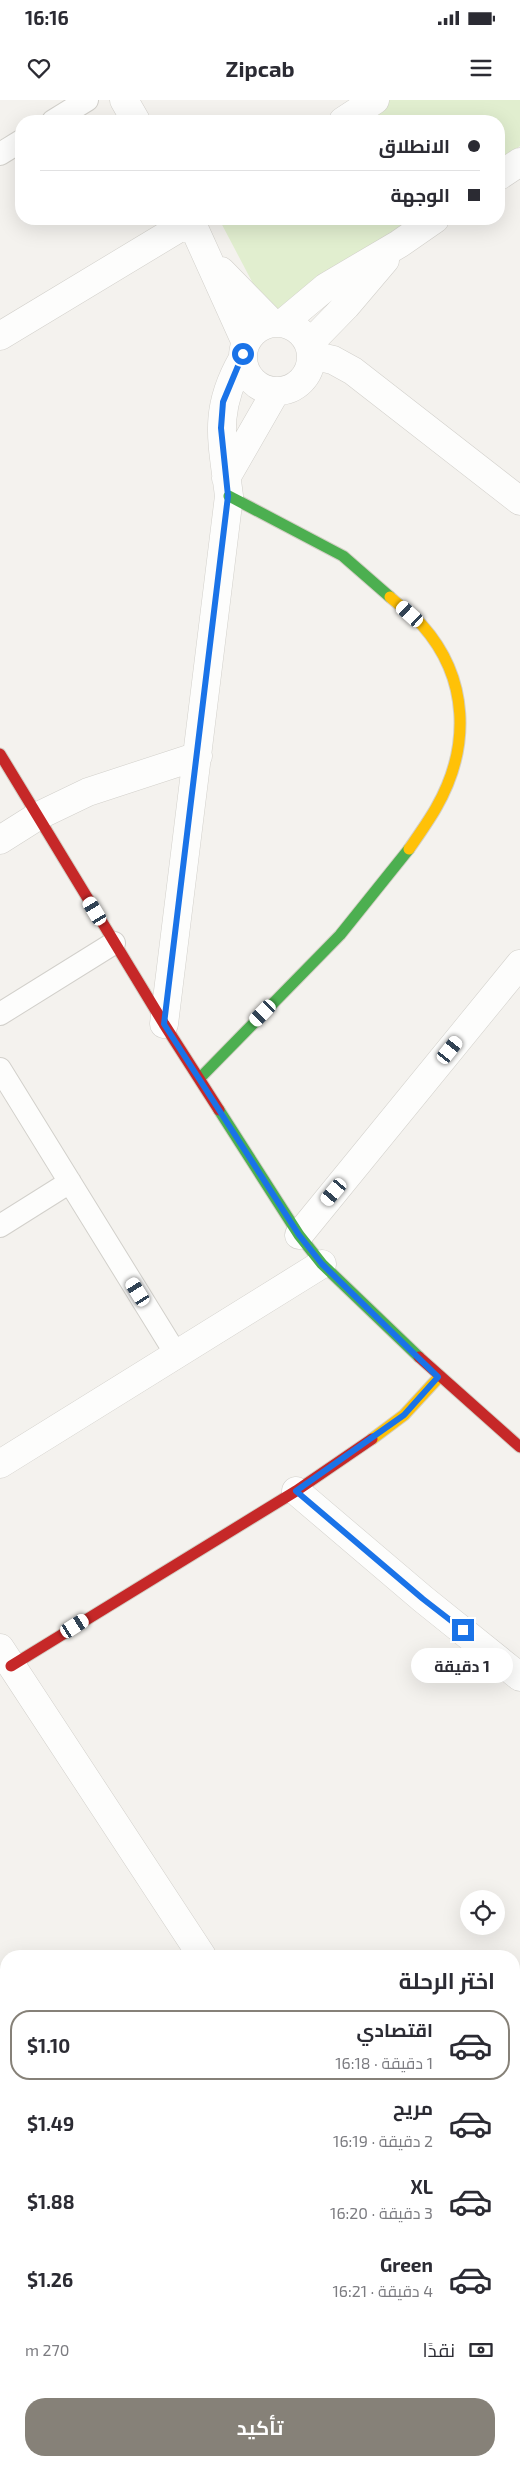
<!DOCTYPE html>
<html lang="ar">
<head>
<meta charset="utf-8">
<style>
	body { margin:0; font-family:"Exo 2",Cairo,sans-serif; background:#f7f7f7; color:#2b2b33; direction:rtl; height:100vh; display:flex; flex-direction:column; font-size:19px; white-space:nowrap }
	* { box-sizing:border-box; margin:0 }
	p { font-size:16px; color:#7c7c81 }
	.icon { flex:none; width:28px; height:28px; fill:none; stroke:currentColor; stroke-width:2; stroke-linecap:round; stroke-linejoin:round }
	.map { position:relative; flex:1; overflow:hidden; direction:ltr }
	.panel { position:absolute; left:0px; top:1850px; width:520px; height:516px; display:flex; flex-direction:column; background:#fff; border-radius:20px 20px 0 0; box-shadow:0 5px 20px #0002; direction:rtl }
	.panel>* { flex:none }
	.guide { position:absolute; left:15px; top:15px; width:490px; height:110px; border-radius:20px; box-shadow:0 5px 20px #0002; direction:rtl; display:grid; align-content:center; height:110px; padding:0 25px; background:#fff }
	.controls { position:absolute; left:460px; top:1790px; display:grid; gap:10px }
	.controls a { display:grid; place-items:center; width:45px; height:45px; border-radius:50%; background:#fff; box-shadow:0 5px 20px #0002; font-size:25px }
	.end { position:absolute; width:22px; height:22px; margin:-11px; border:6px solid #1a73e8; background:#fff; box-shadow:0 0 0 2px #fff }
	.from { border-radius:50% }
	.bubble { position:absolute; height:35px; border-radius:18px; background:#fff; box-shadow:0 5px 20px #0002; font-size:16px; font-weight:700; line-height:35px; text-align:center; direction:rtl }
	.car { position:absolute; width:15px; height:30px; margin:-15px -8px; border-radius:6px; box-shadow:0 0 4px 1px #0007; background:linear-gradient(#fff 24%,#345 0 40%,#fff 0 76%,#345 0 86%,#fff 0) }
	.guide b { display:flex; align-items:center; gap:18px; height:48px; font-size:19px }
	.guide b+b { border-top:1px solid #e1e1e2 }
	.guide i { width:12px; height:12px; background:#2b2b33 }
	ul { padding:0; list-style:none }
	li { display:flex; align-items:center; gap:15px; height:70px; margin:0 10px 8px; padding:0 15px; border:2px solid transparent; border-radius:20px }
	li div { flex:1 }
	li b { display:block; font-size:19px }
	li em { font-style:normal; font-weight:700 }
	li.on { border-color:#868178 }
	li>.icon { width:45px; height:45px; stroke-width:1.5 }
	h2 { padding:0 25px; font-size:22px; line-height:60px }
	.pay { display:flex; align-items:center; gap:12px; height:55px; padding:0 25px; font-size:19px }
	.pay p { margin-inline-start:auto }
	.primary-button { display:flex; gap:10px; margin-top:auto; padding:10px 25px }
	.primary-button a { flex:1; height:58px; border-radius:20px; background:#868178; color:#fff; font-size:20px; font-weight:700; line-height:58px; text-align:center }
	.status { display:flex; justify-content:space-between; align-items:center; height:35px; padding:0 25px; background:#fff; direction:ltr }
	.status svg { height:14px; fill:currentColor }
	header { display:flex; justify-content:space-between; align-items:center; height:65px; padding:0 25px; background:#fff; font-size:22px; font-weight:700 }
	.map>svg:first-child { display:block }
</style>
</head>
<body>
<div class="status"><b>16:16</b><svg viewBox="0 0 49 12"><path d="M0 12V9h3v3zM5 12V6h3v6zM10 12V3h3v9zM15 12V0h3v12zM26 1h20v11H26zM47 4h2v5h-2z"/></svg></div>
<header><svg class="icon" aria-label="menu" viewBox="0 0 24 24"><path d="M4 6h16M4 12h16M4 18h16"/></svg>Zipcab<svg class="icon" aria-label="heart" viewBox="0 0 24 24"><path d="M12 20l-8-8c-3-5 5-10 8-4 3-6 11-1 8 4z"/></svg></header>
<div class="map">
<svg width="520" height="2366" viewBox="0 0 520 2366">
	<rect width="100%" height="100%" fill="#f4f2ee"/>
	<path fill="#e1eecf" d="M390,0H520V46L499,63V21H356Z
		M219,119H425L278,231Z"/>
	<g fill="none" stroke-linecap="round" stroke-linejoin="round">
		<defs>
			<path id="lane" d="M53,21L87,0
				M0,54L21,41
				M0,914L114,843
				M0,969L176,1254
				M0,1126L70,1082"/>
			<path id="street" d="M124,0L136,21
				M343,21L375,0
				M499,76L520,62
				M190,119L246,243
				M221,171L272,223
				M283,223L326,187L399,144L435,119
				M243 257a34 34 0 1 1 68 0a34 34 0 1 1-68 0Z
				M0,236L194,119
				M309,244L346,206L385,160
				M311,255L333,260L353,271L520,401
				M226,378L276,291
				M0,740L38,716L88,692L198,656
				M164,924L229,396C222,340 213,311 242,260
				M299,1135L520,864
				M0,1364L322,1164
				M296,1391L423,1499L520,1577
				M0,1548L202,1856
				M0,1894L6,1904
				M514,1917L520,1910
				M514,2207L520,2199
				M305,2360L309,2366
				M387,2366L392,2360"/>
			<path id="fast" d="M229,396L343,456L390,497
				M200,978L340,835L409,749
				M219,1010L299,1135L322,1164L419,1257"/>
			<path id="slow" d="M390,497C400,506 413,515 422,525C469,578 471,647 436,708C428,722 418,736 409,749
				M372,1339L404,1315L439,1277"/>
			<path id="jam" d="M0,654L164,924L219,1010
				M419,1257L520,1347
				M11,1566L296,1391L372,1339"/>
		</defs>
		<use href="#lane" stroke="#d2d0cb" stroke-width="24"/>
		<use href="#street" stroke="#d2d0cb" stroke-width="29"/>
		<use href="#fast" stroke="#d3cfc5" stroke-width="13"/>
		<use href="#slow" stroke="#d3cfc5" stroke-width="13"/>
		<use href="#jam" stroke="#d3cfc5" stroke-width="13"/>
		<use href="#lane" stroke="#fdfdfc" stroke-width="22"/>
		<use href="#street" stroke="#fdfdfc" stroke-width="28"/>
		<use href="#fast" stroke="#4caf50" stroke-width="11"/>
		<use href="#slow" stroke="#ffc107" stroke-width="11"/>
		<use href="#jam" stroke="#c62828" stroke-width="11"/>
	</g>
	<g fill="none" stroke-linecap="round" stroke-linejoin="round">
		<path stroke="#1a73e8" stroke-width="6" d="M243,254L223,302L221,328L228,396L164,924L299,1135L322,1164L438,1277L404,1315L296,1391L423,1499L463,1530"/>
	</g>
</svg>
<div class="controls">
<a><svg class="icon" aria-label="locate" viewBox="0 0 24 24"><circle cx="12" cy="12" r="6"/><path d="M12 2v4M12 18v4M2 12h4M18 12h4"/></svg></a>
</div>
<i class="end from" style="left:243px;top:254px"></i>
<i class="end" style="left:463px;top:1530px"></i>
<div class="bubble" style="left:411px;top:1548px;width:102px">1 دقيقة</div>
<i class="car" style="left:410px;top:514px;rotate:312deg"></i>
<i class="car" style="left:95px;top:811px;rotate:329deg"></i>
<i class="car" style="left:263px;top:913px;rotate:224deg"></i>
<i class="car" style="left:450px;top:950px;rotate:39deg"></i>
<i class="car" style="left:334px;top:1092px;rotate:220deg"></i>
<i class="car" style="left:138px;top:1192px;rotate:328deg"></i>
<i class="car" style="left:75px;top:1526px;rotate:58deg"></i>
<div class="guide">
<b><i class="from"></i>الانطلاق</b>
<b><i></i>الوجهة</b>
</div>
<section class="panel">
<h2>اختر الرحلة</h2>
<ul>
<li class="on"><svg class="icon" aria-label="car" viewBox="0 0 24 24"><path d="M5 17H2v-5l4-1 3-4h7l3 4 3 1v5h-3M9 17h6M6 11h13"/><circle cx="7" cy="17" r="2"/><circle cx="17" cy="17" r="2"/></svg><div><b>اقتصادي</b><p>1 دقيقة · 16:18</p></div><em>$1.10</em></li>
<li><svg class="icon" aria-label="car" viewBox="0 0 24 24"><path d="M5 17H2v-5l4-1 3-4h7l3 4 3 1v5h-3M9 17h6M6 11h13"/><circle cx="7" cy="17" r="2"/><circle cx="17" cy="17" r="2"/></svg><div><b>مريح</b><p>2 دقيقة · 16:19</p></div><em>$1.49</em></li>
<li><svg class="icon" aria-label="car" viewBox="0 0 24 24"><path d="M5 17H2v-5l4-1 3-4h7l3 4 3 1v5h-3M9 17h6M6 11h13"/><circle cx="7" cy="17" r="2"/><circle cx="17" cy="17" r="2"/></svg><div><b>XL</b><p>3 دقيقة · 16:20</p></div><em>$1.88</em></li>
<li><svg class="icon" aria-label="car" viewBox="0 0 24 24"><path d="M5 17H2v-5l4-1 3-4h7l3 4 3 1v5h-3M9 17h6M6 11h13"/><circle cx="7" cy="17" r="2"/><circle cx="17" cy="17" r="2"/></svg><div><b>Green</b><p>4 دقيقة · 16:21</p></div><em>$1.26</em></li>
</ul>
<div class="pay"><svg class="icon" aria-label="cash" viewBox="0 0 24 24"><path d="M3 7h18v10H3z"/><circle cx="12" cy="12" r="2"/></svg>نقدًا<p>270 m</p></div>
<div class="primary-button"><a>تأكيد</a></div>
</section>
</div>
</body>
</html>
